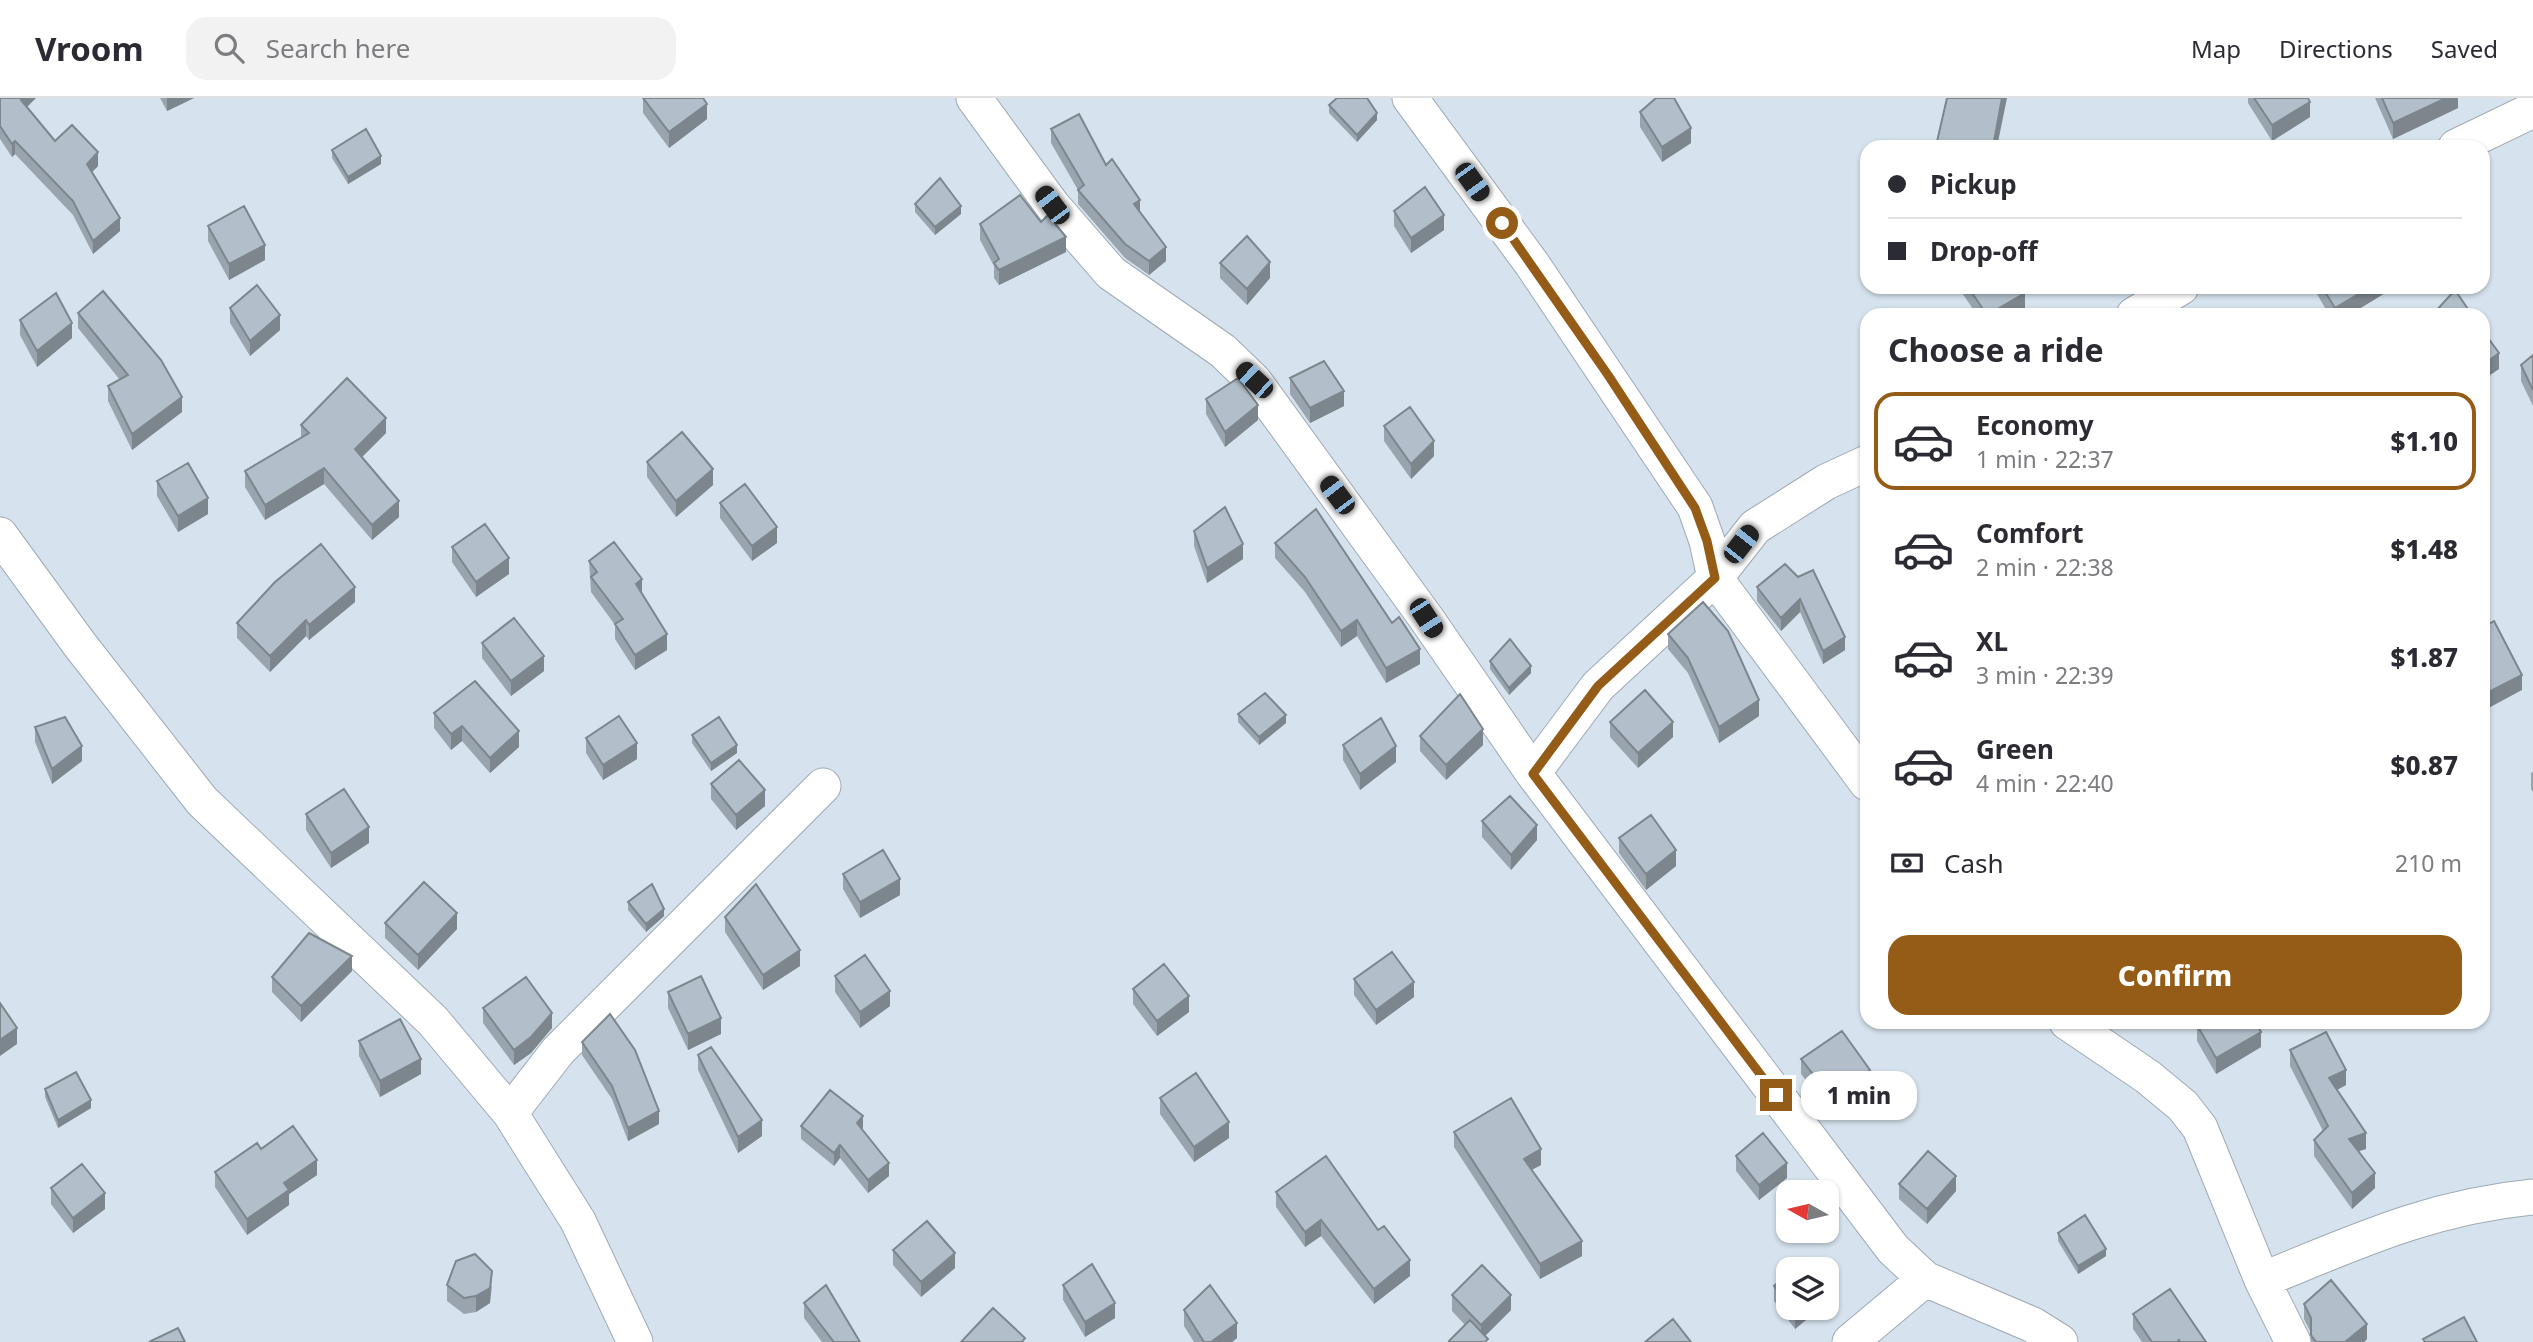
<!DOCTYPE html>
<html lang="en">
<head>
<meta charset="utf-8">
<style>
	body { margin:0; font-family:"Noto Sans",sans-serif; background:#f2f2f3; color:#2b2b33; height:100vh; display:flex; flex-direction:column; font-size:26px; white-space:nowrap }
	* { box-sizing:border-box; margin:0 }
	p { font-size:23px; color:#7c7c81 }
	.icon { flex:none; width:38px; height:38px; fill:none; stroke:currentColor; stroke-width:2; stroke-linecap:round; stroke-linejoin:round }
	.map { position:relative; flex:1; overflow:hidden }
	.panel { position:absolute; left:1860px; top:210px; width:630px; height:721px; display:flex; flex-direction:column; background:#fff; border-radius:21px; box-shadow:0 2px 5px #0004 }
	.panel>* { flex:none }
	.guide { position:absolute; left:1860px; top:42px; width:630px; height:154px; border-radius:21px; box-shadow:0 2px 5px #0004; display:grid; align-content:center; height:154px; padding:0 28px; background:#fff }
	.needle { width:46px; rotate:278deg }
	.fabs { position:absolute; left:1776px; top:1082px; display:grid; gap:14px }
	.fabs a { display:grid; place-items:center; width:63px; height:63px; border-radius:14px; background:#fff; box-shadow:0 2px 5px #0004; font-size:35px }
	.end { position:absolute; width:32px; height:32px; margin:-16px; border:9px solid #955c18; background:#fff; box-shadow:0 0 0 4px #fff }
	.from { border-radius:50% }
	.bubble { position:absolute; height:49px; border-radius:21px; background:#fff; box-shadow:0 2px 5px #0004; font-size:23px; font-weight:800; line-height:49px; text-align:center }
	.car { position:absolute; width:21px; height:42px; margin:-21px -10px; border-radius:9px; box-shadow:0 0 5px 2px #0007; background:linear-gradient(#222 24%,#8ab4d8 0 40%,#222 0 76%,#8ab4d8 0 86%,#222 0) }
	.guide b { display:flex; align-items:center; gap:24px; height:66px; font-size:26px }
	.guide b+b { border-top:2px solid #e1e1e2 }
	.guide i { width:18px; height:18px; background:#2b2b33 }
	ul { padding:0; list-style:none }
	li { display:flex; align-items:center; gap:21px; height:98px; margin:0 14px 10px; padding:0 14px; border:4px solid transparent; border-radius:21px }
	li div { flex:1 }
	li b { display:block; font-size:26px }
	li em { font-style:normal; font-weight:800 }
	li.on { border-color:#955c18 }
	li>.icon { width:63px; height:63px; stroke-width:1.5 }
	h2 { padding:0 28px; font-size:32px; line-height:84px }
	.pay { display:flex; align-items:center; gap:18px; height:77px; padding:0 28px; font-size:26px }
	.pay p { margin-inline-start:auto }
	.action { display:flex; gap:14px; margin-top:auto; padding:14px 28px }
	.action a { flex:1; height:80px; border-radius:21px; background:#955c18; color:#fff; font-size:28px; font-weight:800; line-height:80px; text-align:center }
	header { display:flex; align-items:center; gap:42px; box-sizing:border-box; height:98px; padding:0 35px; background:#fff; border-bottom:2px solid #e1e1e2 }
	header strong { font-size:33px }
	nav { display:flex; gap:38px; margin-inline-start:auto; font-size:24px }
	.search { width:490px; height:63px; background:#f2f2f3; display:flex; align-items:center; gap:18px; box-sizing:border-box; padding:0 24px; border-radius:21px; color:#7c7c81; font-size:26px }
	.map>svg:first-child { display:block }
</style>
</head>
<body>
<header>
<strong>Vroom</strong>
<div class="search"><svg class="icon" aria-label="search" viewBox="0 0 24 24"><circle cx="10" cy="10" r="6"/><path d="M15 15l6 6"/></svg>Search here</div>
<nav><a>Map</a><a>Directions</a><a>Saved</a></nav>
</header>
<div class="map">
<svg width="2533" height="1244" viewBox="0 0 2533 1244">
	<rect width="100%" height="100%" fill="#d6e3ee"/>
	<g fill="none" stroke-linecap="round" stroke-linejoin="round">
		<defs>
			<path id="street" d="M974,0L1052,107L1111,175L1223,253L1254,283L1426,520L1533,675
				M1410,0L1532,166L1695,409L1707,443L1715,480L1867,685
				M2456,49L2533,12
				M2134,217L2181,189
				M1867,365L1826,384L1755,429L1715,480L1598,588L1533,675L1893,1151L1925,1181L2033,1227L2060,1244
				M0,437L80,547L202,703L433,923L510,1015L578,1123L635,1244
				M2067,924L2148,979L2183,1008L2200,1030L2262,1182L2293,1244
				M510,1015L558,953L823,688
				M2262,1182C2356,1144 2430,1109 2533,1099
				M1850,1244L1925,1181"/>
		</defs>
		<use href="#street" stroke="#9daab5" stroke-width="37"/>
		<use href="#street" stroke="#fff" stroke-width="35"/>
	</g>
	<path fill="#99a4ae" d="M0,0L27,9L55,43L98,68L92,74L120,133L93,156L73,117L15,56L12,59L0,41Z
		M160,0H194L167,13Z
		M643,0L707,21L669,50L643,15Z
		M2248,0H2308L2310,19L2272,43L2248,5Z
		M2375,0H2458V10L2393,41Z
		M1329,7L1377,22L1357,44L1329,15Z
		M1640,14L1691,45L1662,64L1640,29Z
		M1051,31L1106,67L1140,115L1166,163L1149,177L1125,160L1078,106V92L1051,45Z
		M332,52L381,66L348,86L332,60Z
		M915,106L961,116L935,137L915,114Z
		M1394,113L1444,132L1411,155L1394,128Z
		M980,126L1066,154L999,187L994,180V168L980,142Z
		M208,128L265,162L229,182L208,143Z
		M1220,165L1270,180L1247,207L1220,180Z
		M1958,189H2021L2025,210L2013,217H1977Z
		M2313,189H2395L2349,217H2329Z
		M230,210L280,232L250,258L230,225Z
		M78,215L182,314L132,352L108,303V288L120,282L78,230Z
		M20,222L72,240L37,269L20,237Z
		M2533,257V308L2521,283V267Z
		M1290,280L1344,308L1310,325L1290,296Z
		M1206,301L1258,322L1225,349L1206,316Z
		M301,327L386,335L362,359L399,419L372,442L324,386L265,422L245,389V373L301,340Z
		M1384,328L1434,358L1411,381L1384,343Z
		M647,364L713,387L676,419L647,379Z
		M157,383L208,416L178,434L157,398Z
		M1867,389V412L1863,407V391Z
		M720,405L777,445L752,463L720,420Z
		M1194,433L1243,461L1207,485L1194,448Z
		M1275,445L1392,525L1420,566L1386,585L1357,538L1341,549L1305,494L1275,460Z
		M452,449L509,476L476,499L452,464Z
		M589,463L642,496L667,552L635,572L615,541V527L591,494Z
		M1785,466L1845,552L1823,566L1800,514L1781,533L1757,503V489Z
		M355,504L309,542L306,538L270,574L237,540V525Z
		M1668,536L1759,618L1719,645L1688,575L1668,551Z
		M482,545L544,573L511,598L482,560Z
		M1490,563L1531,575L1509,597L1490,571Z
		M1867,581V609L1866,608V582Z
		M434,615L519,649L490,675L462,643L451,652L434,630Z
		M1238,616L1286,625L1259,647L1238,624Z
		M1610,624L1673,639L1638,670L1610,639Z
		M35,629L82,663L52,686L35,644Z
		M692,637L737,655L711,673L692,645Z
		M1420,638L1483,647L1446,682L1420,653Z
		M586,640L637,661L603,682L586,655Z
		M1343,647L1396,664L1360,692L1343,662Z
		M2533,674V694L2531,691V675Z
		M711,686L765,708L736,732L711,701Z
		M306,716L369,745L331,770L306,732Z
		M1482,723L1537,742L1511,772L1482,739Z
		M1619,740L1676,768L1646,792L1619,755Z
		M843,776L900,797L860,820L843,791Z
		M628,804L664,818L646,834L628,812Z
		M725,819L800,868L763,892L725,834Z
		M385,825L457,831L418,872L385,840Z
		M352,873L301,924L272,894V879Z
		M835,878L890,908L860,930L835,894Z
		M1354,881L1414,899L1376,927L1354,897Z
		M1133,891L1189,914L1157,938L1133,906Z
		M668,894L721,936L688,952L668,910Z
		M483,910L552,930L531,955L514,967L483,925Z
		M2406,924H2420L2412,931Z
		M2197,927L2261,949L2216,976L2197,943Z
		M359,943L421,976L380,999L359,958Z
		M582,944L659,1026L628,1043L612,1001L582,957Z
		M2290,952L2346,987L2337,992L2366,1051L2359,1053L2375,1090L2352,1111L2314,1058V1042L2323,1033L2290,968Z
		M698,957L762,1038L738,1055L698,972Z
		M1801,961L1870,987L1833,1017L1801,976Z
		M45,991L91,1010L58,1030L45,999Z
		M1160,1000L1229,1040L1194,1064L1160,1016Z
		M801,1028L862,1032L889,1078L868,1095L840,1060L834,1068L801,1041Z
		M1454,1034L1541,1067L1531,1072L1582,1158L1540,1181L1454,1049Z
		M261,1051L317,1077L289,1096V1107L247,1137L215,1089V1074Z
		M1736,1058L1787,1080L1759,1102L1736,1073Z
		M1899,1086L1956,1093L1927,1126L1899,1101Z
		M51,1090L105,1111L73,1135L51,1106Z
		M1276,1094L1410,1178L1374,1206L1321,1138L1305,1149L1276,1109Z
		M2058,1135L2106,1158L2078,1176L2058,1143Z
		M893,1152L955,1170L921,1199L893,1167Z
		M1788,1176V1209H1822L1795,1231L1774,1203V1188Z
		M447,1187L492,1188L490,1205L476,1214L464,1216L447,1203Z
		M1063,1187L1115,1220L1085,1239L1063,1202Z
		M1452,1197L1511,1212L1485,1238V1244H1449L1465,1227L1452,1213Z
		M804,1205L860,1244H822L804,1220Z
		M2304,1206L2367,1241L2364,1244H2311V1235L2304,1221Z
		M1184,1212L1237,1240L1232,1244H1194L1184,1228Z
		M2133,1216L2206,1244H2142L2133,1231Z"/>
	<path fill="#7d868d" d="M23,0H36L21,15V2Z
		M167,0H194L167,13Z
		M2002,0H2007L1997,49H1993Z
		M2446,0H2458V10L2393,41V25Z
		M2310,4V19L2272,43V27Z
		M707,6V21L669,50V34Z
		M1377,15V22L1357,44V37Z
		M1691,30V45L1662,64V49Z
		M15,43V56L12,59V46Z
		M98,54V68L87,79V66Z
		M381,58V66L348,86V79Z
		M1140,102V116L1134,106Z
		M961,108V116L935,137V129Z
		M1444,117V132L1411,155V140Z
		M120,120V133L93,156V143Z
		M1066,139V154L999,187V172Z
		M265,147V162L229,182V166Z
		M1166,149V163L1149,177V163Z
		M1270,164V180L1247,207V191Z
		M2370,189H2395L2349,217H2335V210Z
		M2025,195V210L2013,217H1987Z
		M280,217V232L250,258V243Z
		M72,225V240L37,269V253Z
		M2499,255V271L2483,282V267Z
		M1344,293V308L1310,325V310Z
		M182,299V314L132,352V336Z
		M1258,307V322L1225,349V334Z
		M386,320V335L355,366V351Z
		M1434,343V358L1411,381V366Z
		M324,370V386L265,422V407Z
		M713,371V387L676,419V403Z
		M208,400V416L178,434V418Z
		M399,403V419L372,442V427Z
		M777,429V445L752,463V448Z
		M1243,446V461L1207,485V470Z
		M509,460V476L476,499V484Z
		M642,481V497L636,486Z
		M355,489V504L309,542V527Z
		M1800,501V514L1781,533V520Z
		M306,522V538L270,574V558Z
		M1357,522V538L1341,549V533Z
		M667,536V552L635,572V557Z
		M1845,539V552L1823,566V553Z
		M1420,551V566L1386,585V570Z
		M544,558V573L511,598V583Z
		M1531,568V575L1509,597V590Z
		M2522,577V592L2483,613V597Z
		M1759,602V618L1719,645V629Z
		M1286,617V625L1259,647V639Z
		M1673,624V639L1638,670V655Z
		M462,628V643L451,652V636Z
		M1483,631V647L1446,682V667Z
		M519,633V649L490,675V660Z
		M637,645V661L603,682V667Z
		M737,647V655L711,673V665Z
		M82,648V663L52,686V671Z
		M1396,648V664L1360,692V676Z
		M765,692V708L736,732V717Z
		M1537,727V742L1511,772V757Z
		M369,729V745L331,770V755Z
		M1676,752V768L1646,792V776Z
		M900,781V797L860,820V804Z
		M664,811V818L646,834V826Z
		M457,815V831L418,872V857Z
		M800,852V868L763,892V877Z
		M352,858V873L301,924V908Z
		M1414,884V899L1376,927V912Z
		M890,893V908L860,930V914Z
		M1189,898V914L1157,938V923Z
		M552,915V930L531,955L514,967V952Z
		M721,920V936L688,952V936Z
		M2412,924H2420L2412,931Z
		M17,930V946L0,958V942Z
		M2261,934V949L2216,976V960Z
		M421,961V976L380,999V983Z
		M1870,972V987L1833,1017V1001Z
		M2346,972V987L2329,996V980Z
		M91,1002V1010L58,1030V1022Z
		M659,1013V1026L628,1043V1030Z
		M863,1018V1031L857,1025Z
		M762,1022V1038L738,1055V1039Z
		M1229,1024V1040L1194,1064V1049Z
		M2366,1035V1051L2349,1056V1041Z
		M840,1047V1060L834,1068V1055Z
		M1541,1051V1067L1524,1076V1061Z
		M317,1062V1077L289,1096V1107L247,1137V1121L284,1085Z
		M889,1065V1078L868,1095V1082Z
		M1787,1065V1080L1759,1102V1087Z
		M2375,1075V1090L2352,1111V1095Z
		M1956,1078V1093L1927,1126V1111Z
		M105,1095V1111L73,1135V1120Z
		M1321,1122V1138L1305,1149V1134Z
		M1582,1143V1158L1540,1181V1166Z
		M2106,1151V1158L2078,1176V1168Z
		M955,1155V1170L921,1199V1184Z
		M1410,1162V1178L1374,1206V1191Z
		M492,1173L490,1205L476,1214V1198Z
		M1511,1197V1212L1481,1242V1227Z
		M1115,1205V1220L1085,1239V1224Z
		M1802,1209H1822L1795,1231V1215Z
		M1237,1225V1240L1232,1244H1211Z
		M2367,1226V1241L2364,1244H2345Z"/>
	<path fill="#b2bfca" stroke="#7d868d" stroke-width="2" d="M0,0H23L21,2L55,43L72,27L98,54L87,66L120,120L93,143L73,103L15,43L12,46L0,28Z
		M643,0H703L707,6L669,34Z
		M1337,0H1367L1377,15L1357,37L1329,7Z
		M1656,0H1674L1691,30L1662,49L1640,14Z
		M1947,0H2002L1993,49L1936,48Z
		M2254,0H2308L2310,4L2272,27Z
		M2382,0H2446L2393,25Z
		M1079,16L1106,67L1112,61L1140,102L1134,106L1166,149L1149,163L1125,146L1078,92L1084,87L1051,31Z
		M366,31L381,58L348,79L332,52Z
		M940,80L961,108L935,129L915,106Z
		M1425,89L1444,117L1411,140L1394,113Z
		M1020,97L1041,124L1048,117L1066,139L999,172L994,165L999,161L980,126Z
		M244,108L265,147L229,166L208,128Z
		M1247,138L1270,164L1247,191L1220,165Z
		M257,187L280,217L250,243L230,210Z
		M1968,189H2021L2025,195L1987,217Z
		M2322,189H2370L2335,210Z
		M2455,192L2472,217H2435L2434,215Z
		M103,193L161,262L182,299L132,336L108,288L128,277L78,215Z
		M56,195L72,225L37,253L20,222Z
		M2142,213L2145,217H2133Z
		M2483,233L2499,255L2483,267Z
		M2533,257V292L2521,267Z
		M1324,263L1344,293L1310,310L1290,280Z
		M347,280L386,320L355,351L399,403L372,427L324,370L265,407L245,373L309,335L301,327Z
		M1238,280L1258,307L1225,334L1206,301Z
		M1410,309L1434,343L1411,366L1384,328Z
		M682,334L713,371L676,403L647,364Z
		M188,365L208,400L178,418L157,383Z
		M745,386L777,429L752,448L720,405Z
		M1867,389V397L1863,391Z
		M1225,409L1243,446L1207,470L1194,433Z
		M1316,411L1392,525L1399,519L1420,551L1386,570L1357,522L1341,533L1305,479L1275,445Z
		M485,426L509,460L476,484L452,449Z
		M614,444L642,481L636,486L667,536L635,557L615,526L623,521L591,479L597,474L589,463Z
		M321,446L355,489L309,527L306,522L270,558L237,525L275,484Z
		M1785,466L1798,479L1813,472L1845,539L1823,553L1800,501L1781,520L1757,489Z
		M1703,504L1728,533L1759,602L1719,629L1688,560L1668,536Z
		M514,520L544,558L511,583L482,545Z
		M2494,523L2522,577L2483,597V529Z
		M1510,541L1531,568L1509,590L1490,563Z
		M1867,581V594L1866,592V582Z
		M475,583L519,633L490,660L462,628L451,636L434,615Z
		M1645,592L1673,624L1638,655L1610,624Z
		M1265,595L1286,617L1259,639L1238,616Z
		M1460,596L1483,631L1446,667L1420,638Z
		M619,618L637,645L603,667L586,640Z
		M65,619L82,648L52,671L35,629Z
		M719,619L737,647L711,665L692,637Z
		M1381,620L1396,648L1360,676L1343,647Z
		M739,662L765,692L736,717L711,686Z
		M344,691L369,729L331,755L306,716Z
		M1510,698L1537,727L1511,757L1482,723Z
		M1651,717L1676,752L1646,776L1619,740Z
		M883,752L900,781L860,804L843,776Z
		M424,784L457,815L418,857L385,825Z
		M652,786L664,811L646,826L628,804Z
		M756,786L800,852L763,877L725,819Z
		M309,835L352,858L301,908L272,879Z
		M1392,854L1414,884L1376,912L1354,881Z
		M865,857L890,893L860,914L835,878Z
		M1164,866L1189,898L1157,923L1133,891Z
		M701,878L721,920L688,936L668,894Z
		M526,879L552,915L531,939L514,952L483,910Z
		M0,905L17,930L0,942Z
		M610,916L635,952L659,1013L628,1030L612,988L582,944Z
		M400,921L421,961L380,983L359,943Z
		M2202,924H2256L2261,934L2216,960L2197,927Z
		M1842,933L1870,972L1833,1001L1801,961Z
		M2326,934L2346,972L2329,980L2366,1035L2349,1041L2375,1075L2352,1095L2314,1042L2328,1028L2290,952Z
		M711,949L762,1022L738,1039L698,957Z
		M76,974L91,1002L58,1022L45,991Z
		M1196,975L1229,1024L1194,1049L1160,1000Z
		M830,992L863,1018L857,1025L889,1065L868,1082L840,1047L834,1055L801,1028Z
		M1511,1000L1541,1051L1524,1061L1582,1143L1540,1166L1454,1034Z
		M293,1028L317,1062L284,1085L289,1092L247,1121L215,1074L257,1045L261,1051Z
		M1763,1035L1787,1065L1759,1087L1736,1058Z
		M1928,1053L1956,1078L1927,1111L1899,1086Z
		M1326,1058L1378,1132L1384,1128L1410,1162L1374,1191L1321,1122L1305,1134L1276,1094Z
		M82,1066L105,1095L73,1120L51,1090Z
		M2085,1117L2106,1151L2078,1168L2058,1135Z
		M927,1123L955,1155L921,1184L893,1152Z
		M475,1156L492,1173L490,1190L476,1198L464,1200L447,1187L456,1163Z
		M1805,1164L1810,1171H1796Z
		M1092,1166L1115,1205L1085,1224L1063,1187Z
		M1482,1167L1511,1197L1481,1227L1452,1197Z
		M1788,1176V1207L1774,1188Z
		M2331,1182L2367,1226L2345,1244H2316L2311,1237V1220L2304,1206Z
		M826,1187L860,1244H834L804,1205Z
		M1210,1187L1237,1225L1211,1244H1204L1184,1212Z
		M2170,1191L2206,1244H2180L2179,1242L2177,1244H2152L2133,1216Z
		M1790,1209H1802L1795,1215Z
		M993,1210L1025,1240L1022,1244H961Z
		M2464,1219L2477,1244H2425L2423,1241Z
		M1673,1221L1691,1244H1645Z
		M1470,1222L1488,1241L1485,1244H1450L1449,1243Z
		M178,1230L185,1244H149Z"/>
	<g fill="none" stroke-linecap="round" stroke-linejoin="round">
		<path stroke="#955c18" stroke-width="9" d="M1502,125L1608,277L1695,410L1707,443L1715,480L1598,588L1533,676L1776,997"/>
	</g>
</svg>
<div class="fabs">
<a><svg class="needle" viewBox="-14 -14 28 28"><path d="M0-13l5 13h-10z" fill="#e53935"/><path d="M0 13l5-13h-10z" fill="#7c7c81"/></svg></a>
<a><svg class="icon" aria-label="layers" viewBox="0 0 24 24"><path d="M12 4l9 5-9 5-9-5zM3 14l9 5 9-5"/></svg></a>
</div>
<i class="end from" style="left:1502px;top:125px"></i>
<i class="end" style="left:1776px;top:997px"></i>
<div class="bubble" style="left:1801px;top:973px;width:116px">1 min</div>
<i class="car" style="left:1472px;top:84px;rotate:144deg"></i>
<i class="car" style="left:1052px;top:107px;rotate:323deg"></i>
<i class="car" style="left:1254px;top:282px;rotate:313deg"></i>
<i class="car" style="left:1337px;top:397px;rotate:323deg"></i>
<i class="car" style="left:1741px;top:446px;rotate:38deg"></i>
<i class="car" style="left:1426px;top:520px;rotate:147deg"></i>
<div class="guide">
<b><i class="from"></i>Pickup</b>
<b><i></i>Drop-off</b>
</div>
<section class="panel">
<h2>Choose a ride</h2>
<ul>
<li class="on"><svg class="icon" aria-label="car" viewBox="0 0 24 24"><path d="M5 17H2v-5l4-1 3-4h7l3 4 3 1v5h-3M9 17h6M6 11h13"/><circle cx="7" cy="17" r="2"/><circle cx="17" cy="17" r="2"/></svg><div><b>Economy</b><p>1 min · 22:37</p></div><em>$1.10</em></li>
<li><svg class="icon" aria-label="car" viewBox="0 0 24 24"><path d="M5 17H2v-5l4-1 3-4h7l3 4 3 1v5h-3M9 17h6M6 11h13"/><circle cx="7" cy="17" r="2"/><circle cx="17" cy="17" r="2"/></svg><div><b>Comfort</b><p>2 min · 22:38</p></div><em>$1.48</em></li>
<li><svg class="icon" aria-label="car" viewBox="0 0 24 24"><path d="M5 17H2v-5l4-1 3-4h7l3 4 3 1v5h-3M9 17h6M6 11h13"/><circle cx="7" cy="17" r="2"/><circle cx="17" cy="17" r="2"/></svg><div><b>XL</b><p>3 min · 22:39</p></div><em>$1.87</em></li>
<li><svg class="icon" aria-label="car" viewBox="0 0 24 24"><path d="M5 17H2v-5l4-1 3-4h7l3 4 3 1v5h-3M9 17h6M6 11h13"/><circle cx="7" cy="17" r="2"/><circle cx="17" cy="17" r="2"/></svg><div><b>Green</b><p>4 min · 22:40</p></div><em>$0.87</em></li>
</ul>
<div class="pay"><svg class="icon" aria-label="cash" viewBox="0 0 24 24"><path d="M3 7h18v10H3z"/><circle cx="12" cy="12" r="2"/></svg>Cash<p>210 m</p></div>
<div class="action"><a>Confirm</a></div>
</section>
</div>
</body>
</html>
